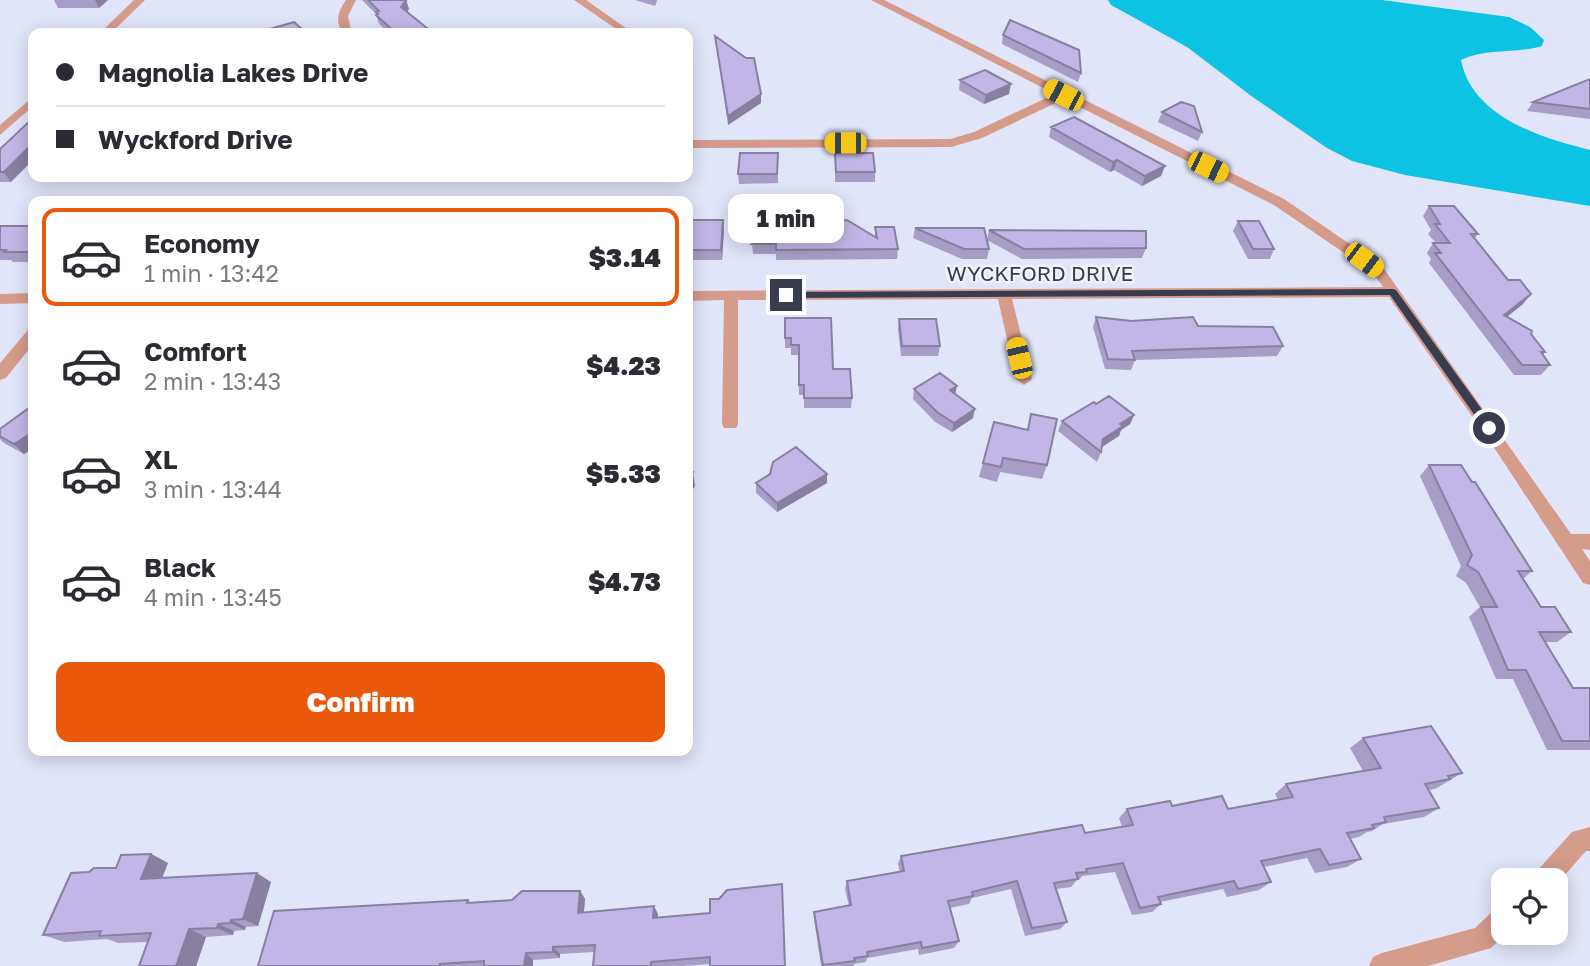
<!DOCTYPE html>
<html lang="en">
<head>
<meta charset="utf-8">
<style>
	body { margin:0; font-family:"Golos Text",sans-serif; background:#f2f2f3; color:#2b2b33; height:100vh; display:flex; flex-direction:column; font-size:26px; white-space:nowrap }
	* { box-sizing:border-box; margin:0 }
	p { font-size:23px; color:#7c7c81 }
	.icon { flex:none; width:38px; height:38px; fill:none; stroke:currentColor; stroke-width:2; stroke-linecap:round; stroke-linejoin:round }
	.map { position:relative; flex:1; overflow:hidden }
	.side { position:absolute; left:28px; top:196px; width:665px; height:560px; display:flex; flex-direction:column; background:#fff; border-radius:14px; box-shadow:0 4px 18px #0003 }
	.side>* { flex:none }
	.guide { position:absolute; left:28px; top:28px; width:665px; height:154px; border-radius:14px; box-shadow:0 4px 18px #0003; display:grid; align-content:center; height:154px; padding:0 28px; background:#fff }
	.fabs { position:absolute; left:1491px; top:868px; display:grid; gap:14px }
	.fabs a { display:grid; place-items:center; width:77px; height:77px; border-radius:14px; background:#fff; box-shadow:0 4px 18px #0003; font-size:35px }
	.end { position:absolute; width:32px; height:32px; margin:-16px; border:9px solid #383c4f; background:#fff; box-shadow:0 0 0 4px #fff }
	.from { border-radius:50% }
	.bubble { position:absolute; height:49px; border-radius:14px; background:#fff; box-shadow:0 4px 18px #0003; font-size:23px; font-weight:800; line-height:49px; text-align:center }
	.car { position:absolute; width:21px; height:42px; margin:-21px -10px; border-radius:9px; box-shadow:0 0 5px 2px #0007; background:linear-gradient(#f5c518 24%,#345 0 40%,#f5c518 0 76%,#345 0 86%,#f5c518 0) }
	.guide b { display:flex; align-items:center; gap:24px; height:66px; font-size:26px }
	.guide b+b { border-top:2px solid #e1e1e2 }
	.guide i { width:18px; height:18px; background:#2b2b33 }
	ul { padding:12px 0 0; list-style:none }
	li { display:flex; align-items:center; gap:21px; height:98px; margin:0 14px 10px; padding:0 14px; border:4px solid transparent; border-radius:14px }
	li div { flex:1 }
	li b { display:block; font-size:26px }
	li em { font-style:normal; font-weight:800 }
	li.on { border-color:#ea580c }
	li>.icon { width:63px; height:63px; stroke-width:1.5 }
	.button { display:flex; gap:14px; margin-top:auto; padding:14px 28px }
	.button a { flex:1; height:80px; border-radius:14px; background:#ea580c; color:#fff; font-size:28px; font-weight:800; line-height:80px; text-align:center }
	.map>svg:first-child { display:block }
</style>
</head>
<body>
<div class="map">
<svg width="1590" height="966" viewBox="0 0 1590 966">
	<rect width="100%" height="100%" fill="#e1e5f9"/>
	<path fill="#0cc3e4" d="M1108,0H1382L1509,17L1530,27L1544,40L1542,46C1515,54 1487,48 1461,60C1472,117 1541,138 1590,150V206L1405,175L1352,161L1327,148L1254,98L1187,47L1111,5Z"/>
	<g fill="none" stroke-linecap="round" stroke-linejoin="round">
		<path fill="#d59b8b" fill-rule="evenodd" d="M134,0H145L111,33H100Z
			M346,0H356L348,16L352,33H342C335,20 338,12 346,0Z
			M574,0H586L633,33H622Z
			M871,0H884L1284,199L1382,266L1571,534H1590V550L1582,549L1590,561V585L1583,583L1499,455L1389,297L1012,299L1032,379L1024,385L1016,379L998,299L738,300V424L736,428H724L722,424L724,300L688,301V291L1383,287L1372,272L1274,205L1064,99L982,138L951,147L688,148V140L950,139L974,132L1055,94Z
			M33,97V106L0,135V125Z
			M33,293V303L0,304V294Z
			M33,329V344L6,378L0,380V363L28,330Z
			M1590,827V851H1586L1556,885V880H1532L1536,872L1572,832Z
			M1503,907V933H1506L1491,948L1428,966H1369L1373,957L1382,953L1475,928L1494,910Z"/>
	</g>
	<path fill="#a79dc6" d="M54,0H108L99,8H58Z
		M362,0H406L409,9L407,12L433,33H389L379,24L376,15H377Z
		M635,0H657V1L655,6Z
		M1003,35L1081,73L1078,82L1002,44Z
		M715,36L746,58L761,103L728,125Z
		M1590,79V119L1527,111L1533,102Z
		M960,80L1009,94L984,104L959,90Z
		M1162,112L1202,132L1198,141L1158,122Z
		M1051,127L1165,166L1161,176L1142,186L1114,170L1110,172L1049,137Z
		M0,149L11,182H0Z
		M778,153V183L739,184L738,174Z
		M835,153L875,172V182H835Z
		M1429,206L1478,234L1475,238L1523,304L1507,317L1531,334L1545,352L1543,355L1550,365L1541,375H1514L1429,263L1431,259L1427,253L1433,243H1436L1428,234L1431,230L1423,216Z
		M688,220L724,230L722,260H688Z
		M1238,221L1274,249L1270,259H1248L1233,231Z
		M0,226H33V262H13L11,260H0Z
		M786,227L875,237V227L898,249L897,259L776,260V254H753L752,244Z
		M915,228L989,249L987,259H962L913,238Z
		M989,230L1146,248L1142,258L1022,259L987,240Z
		M1096,317L1198,326L1283,346L1277,356L1135,360L1131,370L1105,369L1093,327Z
		M785,318L833,369L852,398L851,408H804V395H799L798,355H791V348H785Z
		M899,319L940,346L938,356H901L898,329Z
		M914,389L955,394L973,418L952,432L935,422L913,399Z
		M1096,404L1134,415L1130,424L1121,430L1119,436L1101,447V452L1097,462L1058,431L1062,421Z
		M33,405V448L24,454L4,443L0,439V429Z
		M1031,414L1047,465L1042,479L1000,472L997,482L979,477L994,422L1027,430Z
		M1429,465L1472,482L1532,571L1523,579L1541,607L1571,632L1557,642H1545L1573,688H1590V750H1547L1513,679H1496L1469,617L1480,607L1466,583L1456,576L1461,566L1420,476Z
		M827,474V483L777,512L756,493V483Z
		M1363,738L1462,773L1435,789L1429,790L1439,808L1424,817L1383,824L1372,831L1367,832L1359,837L1350,839L1361,859L1347,867L1315,873L1307,858L1264,867L1271,882L1259,890L1227,897L1223,889L1160,902L1161,904L1152,912L1132,915L1115,872L1082,876L1079,880H1077L1071,887L1056,889L1067,922L1060,929L1025,936L1011,889L972,898L969,904L950,908L959,941L954,948L919,955L918,949L867,958L866,962L854,964V966H821L814,919V912L849,906L845,889L847,881L900,872L898,864L901,856L1085,833L1122,827L1119,818L1127,809L1172,806L1228,809L1278,800L1275,794L1286,784L1363,771L1350,748Z
		M151,854L168,863L162,878L271,882L258,926L246,927L245,930L234,931L233,935L206,937L196,966H139L148,942L118,943L107,939L64,942L43,935L116,868Z
		M580,891L585,899L584,912L658,914V917L710,913V964L683,966H593L594,952L560,954V958L533,960V966H258L468,900L471,903L512,900Z"/>
	<path fill="#887fa1" d="M95,0H108L99,8Z
		M406,0L409,9L404,16L401,7Z
		M1011,84L1009,94L984,104L986,95Z
		M761,94V103L728,125V116Z
		M33,143V160L11,182L4,172Z
		M1117,160L1114,170L1110,172L1113,162Z
		M1165,166L1161,176L1142,186L1145,176Z
		M723,220L724,230L722,260L721,250Z
		M1531,294L1523,304L1496,325L1504,315Z
		M957,386L955,395L950,390Z
		M975,409L973,418L952,432L954,423Z
		M1134,415L1130,424L1121,430L1119,436L1099,449L1103,439L1120,424Z
		M33,432V448L24,454L14,444Z
		M693,472L695,486L688,497V480Z
		M827,474V483L777,512V503Z
		M151,854L168,863L158,888L141,879Z
		M257,873L271,882L258,926L243,919Z
		M580,891L585,899L583,920L578,913Z
		M654,906L658,914L657,925L653,918Z
		M231,920L246,927L245,930L230,923Z
		M218,924L234,931L233,935L217,928Z
		M189,929L206,937L196,966H176Z
		M553,947L560,954V958L553,952Z
		M526,953L533,960V966H524Z"/>
	<path fill="#c2b6e6" stroke="#887fa1" stroke-width="2" d="M368,0H406L401,7L433,33H396L376,15L378,14L376,12L379,11Z
		M1010,20L1079,50L1081,73L1003,35Z
		M294,22L306,33H269L266,30Z
		M715,36L746,58H754L761,94L728,116Z
		M985,70L1011,84L986,95L960,80Z
		M1590,79V109L1533,102Z
		M1181,102L1194,106L1202,132L1162,112Z
		M1074,117L1165,166L1145,176L1117,160L1113,162L1051,127Z
		M33,118V143L4,172H0V149Z
		M740,153H778L777,174H738Z
		M835,153H873L875,172H836Z
		M1429,206H1454L1478,234H1471L1508,280H1520L1531,294L1504,315L1532,331L1531,334L1545,352H1541L1550,365H1522L1435,253H1441L1433,243H1450L1435,224H1440Z
		M688,220H723L721,250H688Z
		M847,220L877,238L875,227H894L898,249L776,250V244H752L781,224L786,227H825V223Z
		M1238,221H1259L1274,249H1253Z
		M0,226H33V252H4L6,250H0Z
		M915,228H984L989,249H964Z
		M989,230L1146,231V248L1024,249Z
		M1096,317L1131,321L1193,317L1198,326L1273,327L1283,346L1132,351L1135,360L1108,359Z
		M785,318H831L833,369H850L852,398H804V385H799V345H791V338H785Z
		M899,319H936L940,346H902Z
		M940,373L957,386L950,390L975,409L954,423L937,412L914,389Z
		M1109,396L1134,415L1120,424L1123,426L1103,439L1101,452L1062,421L1094,402L1096,404Z
		M33,405V432L14,444L0,436V429Z
		M1031,414L1057,419L1047,465L1003,458L1001,467L983,463L994,422L1028,430Z
		M796,447L827,474L777,503L756,483L770,474L773,462Z
		M1429,465H1461L1472,482H1475L1532,571H1518L1541,607H1555L1571,632H1539L1573,688H1590V741H1562L1526,670H1508L1481,607H1497L1478,572L1467,565L1472,555Z
		M688,470L693,472L688,480Z
		M1431,726L1462,773L1448,776L1450,779L1425,784L1439,808L1384,817L1386,822L1372,825L1374,828L1347,833L1361,859L1329,865L1320,849L1261,861L1271,882L1238,889L1234,881L1158,897L1161,904L1140,908L1123,863L1086,869L1087,872L1076,873L1078,879L1054,883L1067,922L1032,928L1017,881L972,892L973,896L948,901L959,941L922,948L921,942L867,952L868,956L854,958L855,961L823,965L814,912L851,905L847,881L904,871L901,856L1082,825L1085,833L1133,825L1127,809L1170,801L1172,806L1222,796L1228,809L1293,797L1286,784L1381,768L1363,738Z
		M151,854L141,879L257,873L243,919L231,920L230,923L218,924L217,928L189,929L176,966H139L151,933L99,936L101,931L43,935L71,873L89,872L94,868H116L121,855Z
		M782,884L785,966H710V957L651,962V966H593L595,945L553,947V952L526,953L524,966H484V961L440,964V966H258L274,911L468,900L467,903L512,900L522,891H580L578,913L654,906L653,918L710,913V899H719L727,890Z"/>
	<path fill="#383c4f" d="M1393,289L1396,290L1493,425V430H1485L1390,295L786,298L781,295L786,292Z"/>
	<g text-anchor="middle" dominant-baseline="central" stroke-width="5" stroke-linejoin="round" paint-order="stroke">
		<g font-size="21" fill="#383c4f" stroke="#f1f3fd">
			<text x="1040" y="273">WYCKFORD DRIVE</text>
		</g>
	</g>
</svg>
<div class="fabs">
<a><svg class="icon" aria-label="locate" viewBox="0 0 24 24"><circle cx="12" cy="12" r="6"/><path d="M12 2v4M12 18v4M2 12h4M18 12h4"/></svg></a>
</div>
<i class="end from" style="left:1489px;top:428px"></i>
<i class="end" style="left:786px;top:295px"></i>
<div class="bubble" style="left:728px;top:194px;width:116px">1 min</div>
<i class="car" style="left:1063px;top:95px;rotate:297deg"></i>
<i class="car" style="left:845px;top:143px;rotate:270deg"></i>
<i class="car" style="left:1208px;top:167px;rotate:116deg"></i>
<i class="car" style="left:1364px;top:260px;rotate:127deg"></i>
<i class="car" style="left:1019px;top:358px;rotate:347deg"></i>
<div class="guide">
<b><i class="from"></i>Magnolia Lakes Drive</b>
<b><i></i>Wyckford Drive</b>
</div>
<section class="side">
<ul>
<li class="on"><svg class="icon" aria-label="car" viewBox="0 0 24 24"><path d="M5 17H2v-5l4-1 3-4h7l3 4 3 1v5h-3M9 17h6M6 11h13"/><circle cx="7" cy="17" r="2"/><circle cx="17" cy="17" r="2"/></svg><div><b>Economy</b><p>1 min · 13:42</p></div><em>$3.14</em></li>
<li><svg class="icon" aria-label="car" viewBox="0 0 24 24"><path d="M5 17H2v-5l4-1 3-4h7l3 4 3 1v5h-3M9 17h6M6 11h13"/><circle cx="7" cy="17" r="2"/><circle cx="17" cy="17" r="2"/></svg><div><b>Comfort</b><p>2 min · 13:43</p></div><em>$4.23</em></li>
<li><svg class="icon" aria-label="car" viewBox="0 0 24 24"><path d="M5 17H2v-5l4-1 3-4h7l3 4 3 1v5h-3M9 17h6M6 11h13"/><circle cx="7" cy="17" r="2"/><circle cx="17" cy="17" r="2"/></svg><div><b>XL</b><p>3 min · 13:44</p></div><em>$5.33</em></li>
<li><svg class="icon" aria-label="car" viewBox="0 0 24 24"><path d="M5 17H2v-5l4-1 3-4h7l3 4 3 1v5h-3M9 17h6M6 11h13"/><circle cx="7" cy="17" r="2"/><circle cx="17" cy="17" r="2"/></svg><div><b>Black</b><p>4 min · 13:45</p></div><em>$4.73</em></li>
</ul>
<div class="button"><a>Confirm</a></div>
</section>
</div>
</body>
</html>
